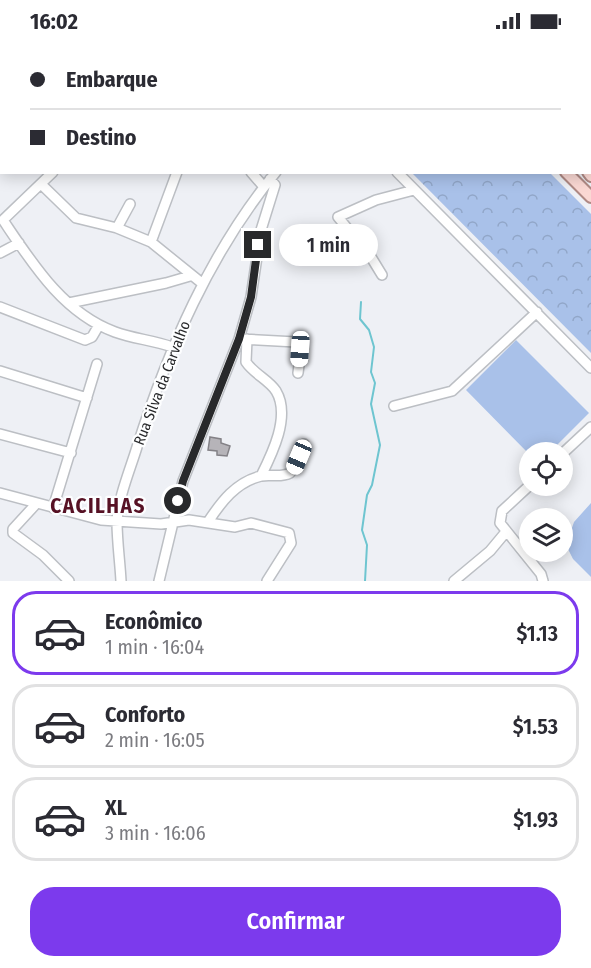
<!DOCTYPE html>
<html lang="pt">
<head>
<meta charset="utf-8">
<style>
	body { margin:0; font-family:"Fira Sans Condensed",sans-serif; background:#f2f2f3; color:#2b2b33; height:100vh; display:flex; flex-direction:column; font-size:22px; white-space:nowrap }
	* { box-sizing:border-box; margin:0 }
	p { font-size:20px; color:#7c7c81 }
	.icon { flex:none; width:33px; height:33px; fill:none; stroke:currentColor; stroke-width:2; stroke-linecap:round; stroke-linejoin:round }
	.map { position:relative; height:539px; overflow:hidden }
	.side { display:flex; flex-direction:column; background:#fff; flex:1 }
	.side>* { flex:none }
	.guide { position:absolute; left:0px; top:0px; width:591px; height:132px; box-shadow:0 3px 15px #0003; display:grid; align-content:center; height:132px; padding:0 30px; background:#fff }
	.buttons { position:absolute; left:519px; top:400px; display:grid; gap:12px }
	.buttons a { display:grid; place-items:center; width:54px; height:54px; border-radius:50%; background:#fff; box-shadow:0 3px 15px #0003; font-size:30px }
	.end { position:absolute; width:27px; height:27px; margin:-14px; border:8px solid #28292b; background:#fff; box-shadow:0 0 0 3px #fff }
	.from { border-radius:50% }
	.bubble { position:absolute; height:42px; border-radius:21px; background:#fff; box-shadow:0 3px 15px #0003; font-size:20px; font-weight:600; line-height:42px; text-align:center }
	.car { position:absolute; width:18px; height:36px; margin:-18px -9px; border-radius:8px; box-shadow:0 0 4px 2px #0007; background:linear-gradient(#fff 24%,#345 0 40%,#fff 0 76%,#345 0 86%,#fff 0) }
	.guide b { display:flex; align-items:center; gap:21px; height:57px; font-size:22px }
	.guide b+b { border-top:2px solid #e1e1e2 }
	.guide i { width:15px; height:15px; background:#2b2b33 }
	ul { padding:10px 0 0; list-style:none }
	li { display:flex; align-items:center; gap:18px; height:84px; margin:0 12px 9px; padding:0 18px; border:3px solid #e1e1e2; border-radius:24px }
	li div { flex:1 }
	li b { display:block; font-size:22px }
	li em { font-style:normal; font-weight:600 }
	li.selected { border-color:#7c3aed }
	li>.icon { width:54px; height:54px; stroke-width:1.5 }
	.button { display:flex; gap:12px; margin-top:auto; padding:12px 30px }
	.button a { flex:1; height:69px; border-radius:24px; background:#7c3aed; color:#fff; font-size:24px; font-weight:600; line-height:69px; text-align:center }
	.status { display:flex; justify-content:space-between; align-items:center; height:42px; padding:0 30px; background:#fff; direction:ltr }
	.status svg { height:16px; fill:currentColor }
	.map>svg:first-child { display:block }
</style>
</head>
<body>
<div class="status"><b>16:02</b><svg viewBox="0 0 49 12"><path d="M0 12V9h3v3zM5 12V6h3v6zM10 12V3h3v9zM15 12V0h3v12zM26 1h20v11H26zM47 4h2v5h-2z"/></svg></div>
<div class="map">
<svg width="591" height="539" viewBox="0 0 591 539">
	<defs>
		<pattern id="park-crowns" width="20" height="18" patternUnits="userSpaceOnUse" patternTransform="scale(1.5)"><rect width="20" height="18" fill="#a9c1e9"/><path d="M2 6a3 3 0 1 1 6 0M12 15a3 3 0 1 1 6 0" fill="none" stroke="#91a6c8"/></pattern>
	</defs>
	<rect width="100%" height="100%" fill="#eef0f5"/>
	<path fill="url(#park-crowns)" d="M284,0H379L378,2Z
		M412,131H550L591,172V311Z"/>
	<path fill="#a9c1e9" d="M516,298L589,371L549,411L529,412L466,348Z
		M591,461V535L573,517L566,503L574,480Z"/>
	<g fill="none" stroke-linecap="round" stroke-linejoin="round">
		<path stroke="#6ec5d0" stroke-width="2" d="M361,260L360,277L369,288L374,305L371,330L375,341L371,362L380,403L372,443L367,453L362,488L367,503L365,539"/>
	</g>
	<path fill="#b6b4b9" stroke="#838186" stroke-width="1.5" d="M210,395L221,397V401L230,404L227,414L217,413V409L208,408Z"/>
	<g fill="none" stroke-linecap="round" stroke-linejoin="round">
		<defs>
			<path id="minor" d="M113,0L114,2
				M267,0L269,2
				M36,2L37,1
				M392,2L393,0
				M0,26L2,25
				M53,130L3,178C32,221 63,271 115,290C134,297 153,298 172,305
				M251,130L264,145
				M397,130L591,326
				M42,143L76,176L117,186L151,200L203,242
				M117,186L130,162
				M151,200L177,130
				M0,211L19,201
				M382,233L371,215L338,175L376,158L414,148
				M69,261L166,241L190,234
				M0,265L85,298L92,295L99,283
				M242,297L296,300L301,307L298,331
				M247,297L246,320C254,332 269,338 276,349C291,374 272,412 261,434
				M0,329L87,356
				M394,364L452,349L537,270
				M0,392L71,411
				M562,412L591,385
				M530,443L502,469L500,481L541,532L543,539
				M0,451L101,478L161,482L189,478L235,485L251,481L289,491L291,501L267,539
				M36,462L13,487V491L43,513L69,539
				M53,466L97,322
				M208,480C221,460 236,440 261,434C271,432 281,436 290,431L304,402
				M121,539C120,520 117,499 117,480C118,456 130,428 137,405C168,308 210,210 276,130
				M159,539L183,439L239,297L251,255L261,188L275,143L270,137
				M454,539L490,509L505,491"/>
			<path id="major" d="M436,0L438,2
				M460,0L462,2
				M566,130L591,155
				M588,130L591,134"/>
		</defs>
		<use href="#minor" stroke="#bcbfc4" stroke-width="12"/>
		<use href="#major" stroke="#af8a85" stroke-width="14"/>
		<use href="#minor" stroke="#fff" stroke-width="9"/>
		<use href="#major" stroke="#fad8d3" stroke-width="10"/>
	</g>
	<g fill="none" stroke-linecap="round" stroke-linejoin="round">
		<path stroke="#28292b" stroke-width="8" d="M178,459L183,439L239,297L251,255L258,203"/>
	</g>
	<g text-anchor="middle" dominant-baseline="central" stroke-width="4.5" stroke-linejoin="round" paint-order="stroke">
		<g font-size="15" fill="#28292b" stroke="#fdfeff">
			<text transform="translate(162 341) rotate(-69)">Rua Silva da Carvalho</text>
		</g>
		<g font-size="21" font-weight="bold" letter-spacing="1.5" fill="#561124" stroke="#fdfeff">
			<text x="98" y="464">CACILHAS</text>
		</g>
	</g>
</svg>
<div class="buttons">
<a><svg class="icon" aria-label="locate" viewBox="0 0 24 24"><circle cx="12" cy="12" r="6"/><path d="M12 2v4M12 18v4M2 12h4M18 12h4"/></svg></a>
<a><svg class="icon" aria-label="layers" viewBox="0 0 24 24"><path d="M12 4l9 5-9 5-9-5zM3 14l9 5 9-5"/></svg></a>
</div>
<i class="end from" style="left:178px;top:459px"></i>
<i class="end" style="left:258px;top:203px"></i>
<div class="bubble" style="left:279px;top:182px;width:99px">1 min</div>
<i class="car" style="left:300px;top:307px;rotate:184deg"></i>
<i class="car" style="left:299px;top:415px;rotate:203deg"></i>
<div class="guide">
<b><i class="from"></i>Embarque</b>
<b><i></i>Destino</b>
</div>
</div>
<section class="side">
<ul>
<li class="selected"><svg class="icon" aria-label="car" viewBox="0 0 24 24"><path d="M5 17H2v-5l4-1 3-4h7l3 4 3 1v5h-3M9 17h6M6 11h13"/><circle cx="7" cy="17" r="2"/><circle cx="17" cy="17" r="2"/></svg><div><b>Econômico</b><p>1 min · 16:04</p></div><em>$1.13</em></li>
<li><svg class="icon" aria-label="car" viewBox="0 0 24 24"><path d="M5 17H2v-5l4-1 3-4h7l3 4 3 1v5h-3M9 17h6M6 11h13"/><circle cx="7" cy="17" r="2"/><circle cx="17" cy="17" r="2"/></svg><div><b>Conforto</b><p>2 min · 16:05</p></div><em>$1.53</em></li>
<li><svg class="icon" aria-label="car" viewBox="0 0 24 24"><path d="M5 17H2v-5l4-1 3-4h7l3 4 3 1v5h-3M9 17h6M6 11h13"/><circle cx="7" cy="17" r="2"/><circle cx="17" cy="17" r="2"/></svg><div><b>XL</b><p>3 min · 16:06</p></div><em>$1.93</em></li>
</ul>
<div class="button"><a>Confirmar</a></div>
</section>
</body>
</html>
